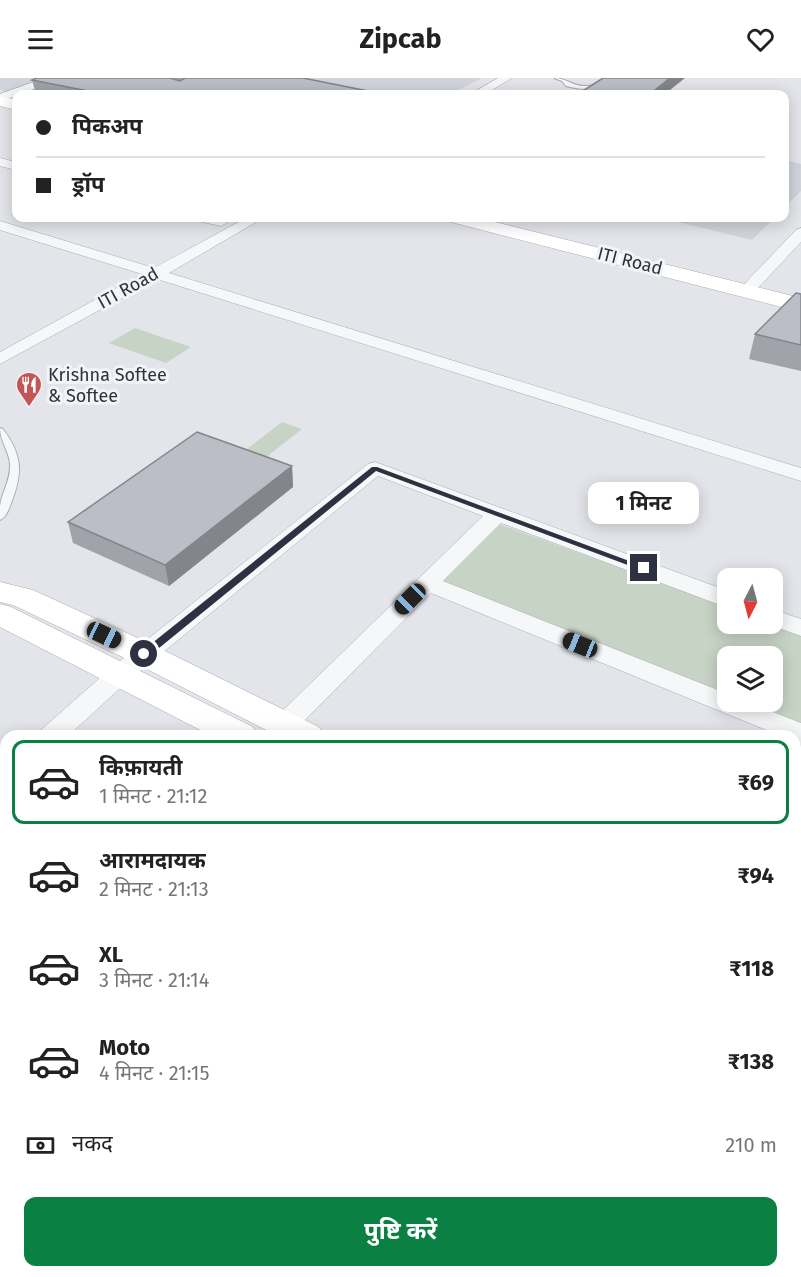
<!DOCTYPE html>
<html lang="hi">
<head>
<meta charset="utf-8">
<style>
	body { margin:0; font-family:"Fira Sans","Noto Sans Devanagari",sans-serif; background:#f2f2f2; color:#222; height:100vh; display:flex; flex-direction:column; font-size:22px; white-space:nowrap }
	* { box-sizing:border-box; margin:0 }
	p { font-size:20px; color:#767676 }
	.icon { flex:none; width:33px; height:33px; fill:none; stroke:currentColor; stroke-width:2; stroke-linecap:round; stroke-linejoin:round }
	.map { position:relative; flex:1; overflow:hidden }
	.panel { position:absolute; left:0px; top:652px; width:801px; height:548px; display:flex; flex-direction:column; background:#fff; border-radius:18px 18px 0 0; box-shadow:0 3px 15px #0003 }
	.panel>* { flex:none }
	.guide { position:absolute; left:12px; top:12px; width:777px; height:132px; border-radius:12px; box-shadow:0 3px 15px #0003; display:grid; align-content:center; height:132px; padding:0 24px; background:#fff }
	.needle { width:39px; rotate:186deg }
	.buttons { position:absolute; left:717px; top:490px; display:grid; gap:12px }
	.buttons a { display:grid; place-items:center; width:66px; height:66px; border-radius:12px; background:#fff; box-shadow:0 3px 15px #0003; font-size:30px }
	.end { position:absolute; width:27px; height:27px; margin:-14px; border:8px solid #2d3141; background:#fff; box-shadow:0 0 0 3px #fff }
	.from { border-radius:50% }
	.bubble { position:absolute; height:42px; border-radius:12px; background:#fff; box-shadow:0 3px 15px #0003; font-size:20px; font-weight:700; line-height:42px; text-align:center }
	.car { position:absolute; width:18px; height:36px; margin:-18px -9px; border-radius:8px; box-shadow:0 0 4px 2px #0007; background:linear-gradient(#222 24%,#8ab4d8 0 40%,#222 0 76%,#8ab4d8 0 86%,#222 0) }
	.guide b { display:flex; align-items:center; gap:21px; height:57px; font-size:22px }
	.guide b+b { border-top:2px solid #e0e0e0 }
	.guide i { width:15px; height:15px; background:#222 }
	ul { padding:10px 0 0; list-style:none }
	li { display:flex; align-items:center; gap:18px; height:84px; margin:0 12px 9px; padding:0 12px; border:3px solid transparent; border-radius:12px }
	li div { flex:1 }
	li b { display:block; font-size:22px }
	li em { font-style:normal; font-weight:700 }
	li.current { border-color:#0b8043 }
	li>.icon { width:54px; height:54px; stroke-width:1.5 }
	.pay { display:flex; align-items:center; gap:15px; height:66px; padding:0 24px; font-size:22px }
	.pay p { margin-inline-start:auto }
	.primary-button { display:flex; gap:12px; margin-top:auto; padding:12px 24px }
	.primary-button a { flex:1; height:69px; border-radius:12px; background:#0b8043; color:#fff; font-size:24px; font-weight:700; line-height:69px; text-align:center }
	header { display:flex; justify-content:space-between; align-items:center; height:78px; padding:0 24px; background:#fff; font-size:27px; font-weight:700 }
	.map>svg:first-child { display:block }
</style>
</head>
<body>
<header><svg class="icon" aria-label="menu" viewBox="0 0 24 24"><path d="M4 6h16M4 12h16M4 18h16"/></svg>Zipcab<svg class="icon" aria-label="heart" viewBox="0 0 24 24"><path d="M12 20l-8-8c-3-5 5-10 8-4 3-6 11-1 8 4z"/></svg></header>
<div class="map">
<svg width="801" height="1199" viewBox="0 0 801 1199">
	<rect width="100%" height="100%" fill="#e4e5ea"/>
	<path fill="#d2d4dc" d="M0,0H482L450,16H20L0,12Z
		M785,82L801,86V113L785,129Z
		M661,140H774L752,162Z"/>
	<path fill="#c7d4c5" d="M135,250L191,269L166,285L109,265Z
		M282,344L302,351L260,384L239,377Z
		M496,445L727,529L728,546H772L801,556V647L744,624H772V579H728L727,617L440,502Z
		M0,915L6,919V1164H0Z"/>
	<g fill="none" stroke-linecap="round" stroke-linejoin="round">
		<defs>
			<path id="lane" d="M554,0C567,0 573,9 587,8C598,8 605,0 616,0C599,12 585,13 566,8L562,3Z
				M0,350L3,351C22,377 23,393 12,423C9,430 7,439 0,442C0,438 0,432 0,428C2,413 11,402 10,386C9,373 0,363 0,350Z"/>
			<path id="street" d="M45,0H62L0,24V16Z
				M498,0H512L485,16H471Z
				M0,80L16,84V92L0,88Z
				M196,140H221L228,144L221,148L198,143Z
				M246,140H263L169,195L801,390V403L157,201L0,286V274L142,196L0,152V143L154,190Z
				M801,150V164L759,209H747L745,206L747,203L796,152Z
				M375,384L728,513V530L501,445L443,503L728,616V624H747L801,645V666L795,664V658H781L431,515L293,654L284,657L275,654L271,647L275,640L483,438L378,398L128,603L68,658H39L42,651L110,591L368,386Z
				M772,531L801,541V558L767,546H772Z
				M6,690V715L0,717V692Z
				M0,865L6,867V898L0,896Z
				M45,1194H158L156,1199H43Z
				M437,1194H482L484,1199H439Z"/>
			<path id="secondary" d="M0,18L16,22V32L0,28Z
				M448,140H479L801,220V234L451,144Z
				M0,504L33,512L155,568L319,649L324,658H278L133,584L13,527L0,524Z
				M0,526L11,529L253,649L258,658H212L0,549Z
				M795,878L801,881V919L795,916Z
				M795,917L801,920V960L795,957Z"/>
		</defs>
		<use href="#lane" stroke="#a9abb4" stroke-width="2"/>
		<use href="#street" stroke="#a9abb4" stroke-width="1"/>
		<use href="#secondary" stroke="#a9abb4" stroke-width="1"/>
		<use href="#lane" fill="#f6f7f9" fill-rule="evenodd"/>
		<use href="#street" fill="#f6f7f9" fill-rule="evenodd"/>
		<use href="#secondary" fill="#fff" fill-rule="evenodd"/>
	</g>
	<path fill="#a1a3ab" d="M37,0H303L383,16H36L32,2Z
		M720,140H735L732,142Z
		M801,216V293L749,281L755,256Z
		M292,388L293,409L169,508L73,465L68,444Z"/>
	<path fill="#83858b" d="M670,0H685L665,16H650Z
		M292,388L293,409L169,508L165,487Z"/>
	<path fill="#bbbec7" stroke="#83858b" stroke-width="1.5" d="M37,0H170L180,3L185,0H303L383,16H161L146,13L138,16H116L102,14L98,15L32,2Z
		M603,0H670L650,16H578Z
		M796,215L801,216V267L755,256Z
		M197,354L292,388L165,487L68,444Z"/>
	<path fill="#2d3141" d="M372,389H377L648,490L641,492L376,393L148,579H141V574Z"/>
	<defs>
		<symbol id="restaurant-pin" viewBox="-11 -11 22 30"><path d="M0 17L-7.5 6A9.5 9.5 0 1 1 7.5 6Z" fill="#c45554" stroke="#f3f4f8"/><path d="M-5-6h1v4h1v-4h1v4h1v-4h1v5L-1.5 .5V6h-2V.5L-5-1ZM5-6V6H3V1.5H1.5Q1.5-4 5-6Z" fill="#fff"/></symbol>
	</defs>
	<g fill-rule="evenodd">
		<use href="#restaurant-pin" x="14" y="292" width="30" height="40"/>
	</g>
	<g text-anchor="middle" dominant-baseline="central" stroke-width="6" stroke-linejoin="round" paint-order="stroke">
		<g font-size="18" fill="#2d3141" stroke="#f3f4f8">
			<text transform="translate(630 183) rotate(14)">ITI Road</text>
			<text transform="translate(128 210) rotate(-29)">ITI Road</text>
		</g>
		<g font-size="18" fill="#2d3141" stroke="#f3f4f8" text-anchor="start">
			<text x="48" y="297">Krishna Softee<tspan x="48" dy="21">&amp; Softee</tspan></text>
		</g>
	</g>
</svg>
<div class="buttons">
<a><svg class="needle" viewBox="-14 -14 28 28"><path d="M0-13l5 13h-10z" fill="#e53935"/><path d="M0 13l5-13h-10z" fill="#767676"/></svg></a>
<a><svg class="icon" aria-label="layers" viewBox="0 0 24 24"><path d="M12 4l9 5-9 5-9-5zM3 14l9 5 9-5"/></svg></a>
</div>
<i class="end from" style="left:144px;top:576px"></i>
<i class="end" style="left:644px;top:490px"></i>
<div class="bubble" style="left:588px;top:404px;width:111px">1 मिनट</div>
<i class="car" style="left:410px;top:521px;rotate:225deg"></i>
<i class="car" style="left:104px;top:557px;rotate:115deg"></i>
<i class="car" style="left:580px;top:567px;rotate:292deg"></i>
<div class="guide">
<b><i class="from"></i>पिकअप</b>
<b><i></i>ड्रॉप</b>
</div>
<section class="panel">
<ul>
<li class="current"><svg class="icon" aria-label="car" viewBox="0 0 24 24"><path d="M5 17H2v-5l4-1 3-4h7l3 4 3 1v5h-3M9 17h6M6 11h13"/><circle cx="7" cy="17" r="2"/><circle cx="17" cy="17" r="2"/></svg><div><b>किफ़ायती</b><p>1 मिनट · 21:12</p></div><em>₹69</em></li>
<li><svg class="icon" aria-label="car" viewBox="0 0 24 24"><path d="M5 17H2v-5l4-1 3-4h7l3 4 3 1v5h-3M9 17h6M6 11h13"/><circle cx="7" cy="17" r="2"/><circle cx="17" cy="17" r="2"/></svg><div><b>आरामदायक</b><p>2 मिनट · 21:13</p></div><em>₹94</em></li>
<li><svg class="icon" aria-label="car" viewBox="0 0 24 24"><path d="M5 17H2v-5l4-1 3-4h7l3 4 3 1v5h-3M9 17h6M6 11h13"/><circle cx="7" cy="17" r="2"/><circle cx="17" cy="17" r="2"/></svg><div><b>XL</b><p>3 मिनट · 21:14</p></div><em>₹118</em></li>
<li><svg class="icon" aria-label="car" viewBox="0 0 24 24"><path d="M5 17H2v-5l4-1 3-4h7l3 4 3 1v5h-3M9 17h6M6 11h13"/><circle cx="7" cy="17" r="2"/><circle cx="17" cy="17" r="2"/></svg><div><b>Moto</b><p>4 मिनट · 21:15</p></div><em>₹138</em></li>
</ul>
<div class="pay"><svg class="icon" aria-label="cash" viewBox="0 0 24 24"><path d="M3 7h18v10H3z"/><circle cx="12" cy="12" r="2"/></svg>नकद<p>210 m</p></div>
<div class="primary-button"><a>पुष्टि करें</a></div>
</section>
</div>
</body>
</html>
